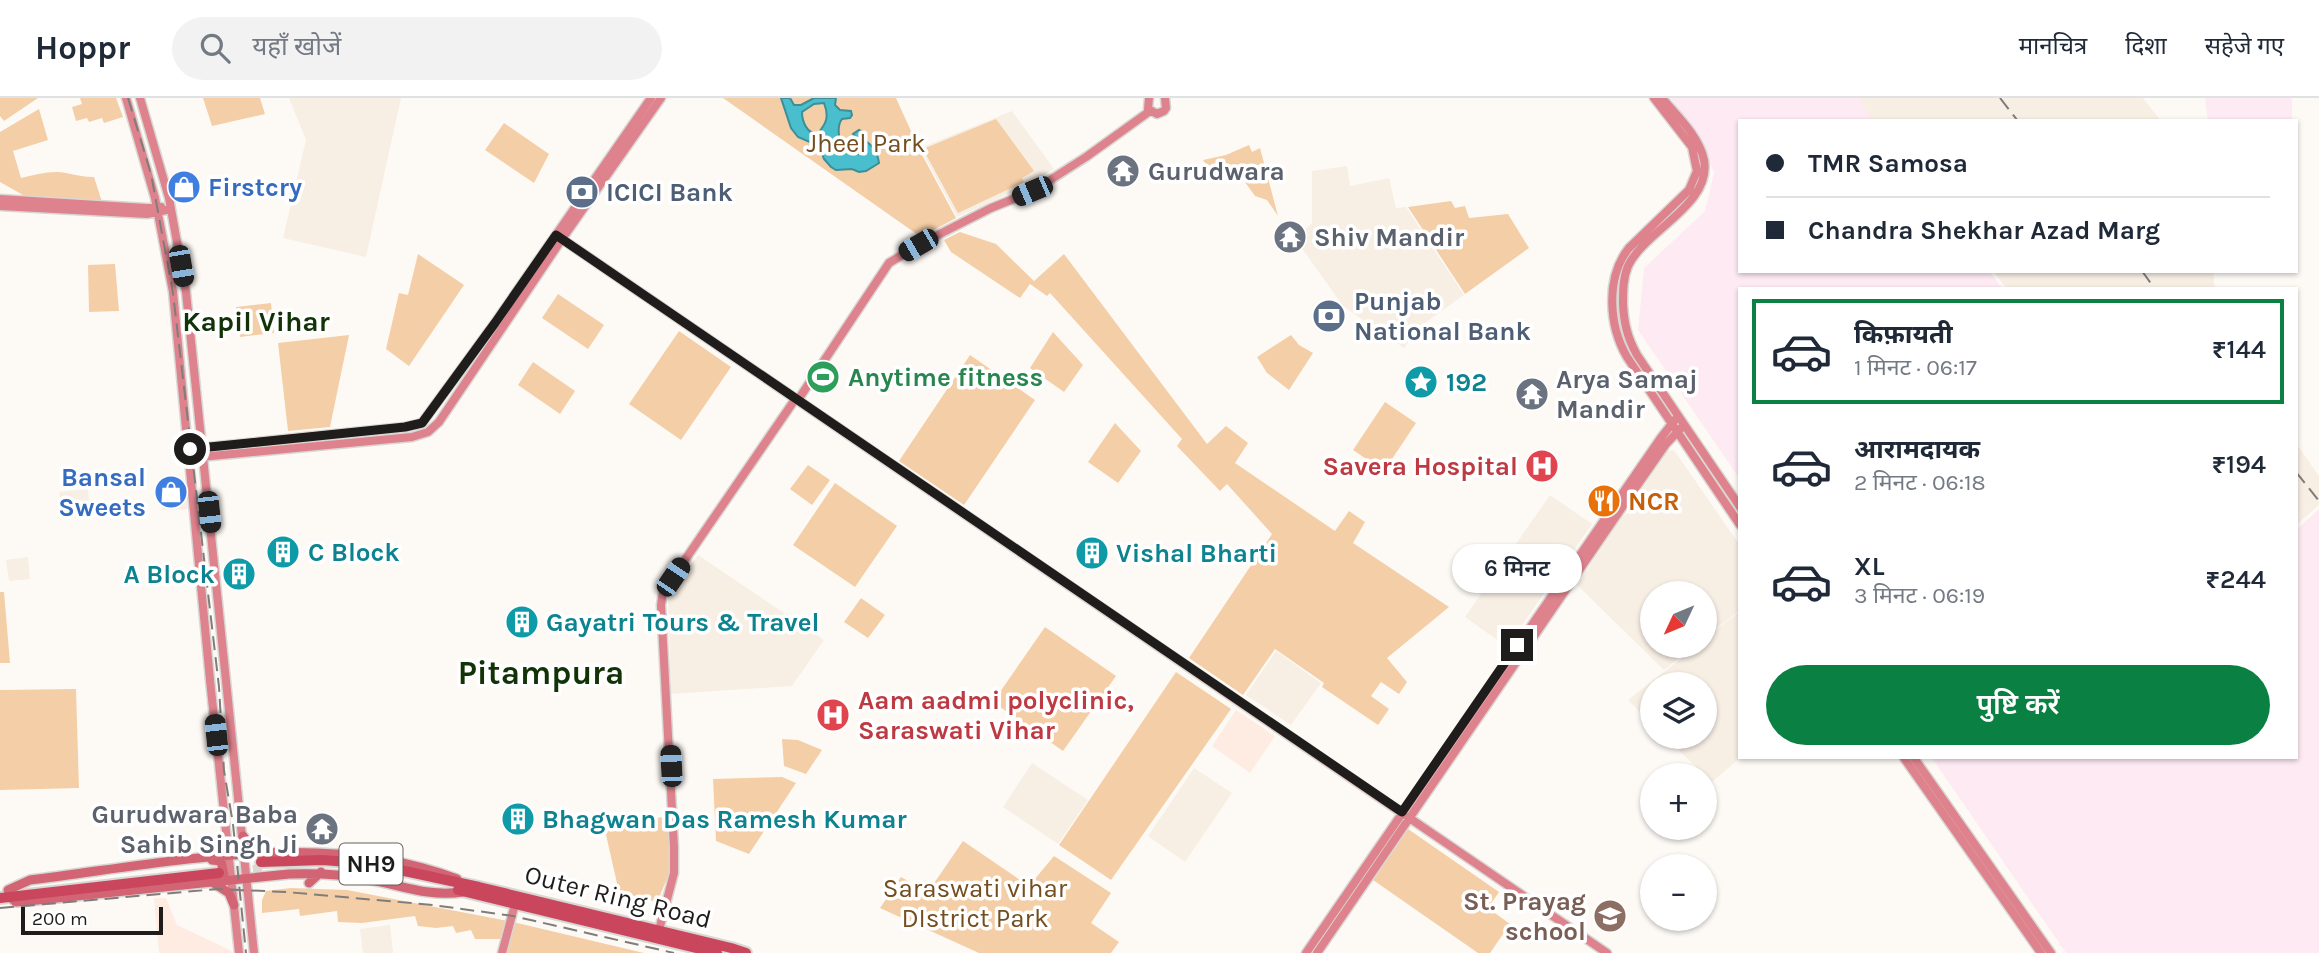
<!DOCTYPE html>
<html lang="hi">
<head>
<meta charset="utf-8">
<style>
	body { margin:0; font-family:Karla,"Noto Sans Devanagari",sans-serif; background:#f2f2f3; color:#1f2937; height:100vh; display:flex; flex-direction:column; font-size:26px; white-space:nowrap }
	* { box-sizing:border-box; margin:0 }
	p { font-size:23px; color:#747a83 }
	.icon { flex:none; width:38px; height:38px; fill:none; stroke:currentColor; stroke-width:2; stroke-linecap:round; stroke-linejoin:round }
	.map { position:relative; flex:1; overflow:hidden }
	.sheet { position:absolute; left:1738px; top:189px; width:560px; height:472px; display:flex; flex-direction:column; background:#fff; border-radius:0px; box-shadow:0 2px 5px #0004 }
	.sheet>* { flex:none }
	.guide { position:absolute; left:1738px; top:21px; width:560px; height:154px; border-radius:0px; box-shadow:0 2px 5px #0004; display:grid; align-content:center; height:154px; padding:0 28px; background:#fff }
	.needle { width:46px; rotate:226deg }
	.buttons { position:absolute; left:1640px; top:483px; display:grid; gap:14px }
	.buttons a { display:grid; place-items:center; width:77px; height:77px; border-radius:50%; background:#fff; box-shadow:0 2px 5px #0004; font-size:35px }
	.scale { position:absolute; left:21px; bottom:18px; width:142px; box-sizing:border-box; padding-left:7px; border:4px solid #1e1d1b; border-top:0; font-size:19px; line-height:24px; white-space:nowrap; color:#1e1d1b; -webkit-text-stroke:5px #fff; paint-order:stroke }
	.end { position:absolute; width:32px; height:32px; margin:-16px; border:9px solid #1e1d1b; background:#fff; box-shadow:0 0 0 4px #fff }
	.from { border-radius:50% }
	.bubble { position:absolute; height:49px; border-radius:24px; background:#fff; box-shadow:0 2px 5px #0004; font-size:23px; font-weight:600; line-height:49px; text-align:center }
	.car { position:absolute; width:21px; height:42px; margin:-21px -10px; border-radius:9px; box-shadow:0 0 5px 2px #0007; background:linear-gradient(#222 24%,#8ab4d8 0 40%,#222 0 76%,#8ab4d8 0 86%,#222 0) }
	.guide b { display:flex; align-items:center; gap:24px; height:66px; font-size:26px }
	.guide b+b { border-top:2px solid #e0e1e3 }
	.guide i { width:18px; height:18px; background:#1f2937 }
	ul { padding:12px 0 0; list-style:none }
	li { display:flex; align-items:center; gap:21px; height:105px; margin:0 14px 10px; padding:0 14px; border:4px solid transparent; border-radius:0px }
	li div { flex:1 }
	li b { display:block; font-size:26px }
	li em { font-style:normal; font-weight:600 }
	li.selected { border-color:#0b8043 }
	li>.icon { width:63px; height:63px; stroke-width:1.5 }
	.cta { display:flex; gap:14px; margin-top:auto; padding:14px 28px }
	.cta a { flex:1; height:80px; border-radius:42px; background:#0b8043; color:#fff; font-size:28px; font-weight:600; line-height:80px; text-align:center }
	header { display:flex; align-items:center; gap:42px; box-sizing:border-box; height:98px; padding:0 35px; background:#fff; border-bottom:2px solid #e0e1e3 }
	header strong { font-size:33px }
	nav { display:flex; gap:38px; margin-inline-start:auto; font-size:24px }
	.search { width:490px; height:63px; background:#f2f2f3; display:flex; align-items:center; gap:18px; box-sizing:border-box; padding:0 24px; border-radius:38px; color:#747a83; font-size:26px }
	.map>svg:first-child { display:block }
</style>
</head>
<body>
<header>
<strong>Hoppr</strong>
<div class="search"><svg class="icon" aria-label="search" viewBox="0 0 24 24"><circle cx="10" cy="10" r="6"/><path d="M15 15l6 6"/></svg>यहाँ खोजें</div>
<nav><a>मानचित्र</a><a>दिशा</a><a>सहेजे गए</a></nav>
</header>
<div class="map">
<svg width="2319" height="855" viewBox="0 0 2319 855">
	<rect width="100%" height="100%" fill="#fdfaf6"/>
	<path fill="#feece2" d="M185,383L188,411L162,412L157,384Z
		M1236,612L1275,638L1250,675L1212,648Z
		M154,800H166L177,827L232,853L233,855H159Z"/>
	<path fill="#feeaf2" d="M1670,0H1872L1877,23H1740V173H1989L2003,191H1740L1739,380L1638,232L1644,170L1705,113L1714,75L1698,35Z
		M2205,0H2292V23H2208Z
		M2319,411V855H2066L1932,660H2296V432Z"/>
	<path fill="#f7eee4" d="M289,0H401L366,159L283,140L306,42Z
		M1858,0H2143L2161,23H1873Z
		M1012,13L1054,71L1028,87L957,119L920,50Z
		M1347,68L1350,88L1389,80L1396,110L1406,109L1464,197L1419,229L1404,250L1343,208L1301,149L1300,137L1312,125V73Z
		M1993,173H2213L2215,191H2007Z
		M2296,345L2319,378V407L2296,427Z
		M1674,352L1739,446L1740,512L1705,540L1704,495H1652V548H1694L1664,572L1577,487L1622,419L1637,408L1635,401L1668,353Z
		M88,391L90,418L63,421L59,394Z
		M1550,397L1592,426L1507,549L1465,519Z
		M698,457L824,542L792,588L671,596L668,499Z
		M28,459L30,481L9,483L6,462Z
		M1739,514L1740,660L1712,684L1665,639H1704V586H1652V626L1628,602L1697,548H1704L1705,541Z
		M1276,553L1321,585L1291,627L1246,597Z
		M1032,665L1088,702L1058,746L1003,709Z
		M1194,670L1232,695L1185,764L1148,738Z
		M390,827L393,855H363L360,831Z"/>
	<path fill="#f4cea6" d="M0,0H38L4,23L0,18Z
		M80,0H116L123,19L104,25L102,20L89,24L87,20L76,23L72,9L82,6Z
		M203,0H260L265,16L212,28Z
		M723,0H896L920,53L956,120L921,139Z
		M39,11L48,42L13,53L21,80C35,77 52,72 66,75C76,77 84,79 94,79L102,104L30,101L0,84V34Z
		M996,21L1034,73L1022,80L1024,84L958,115L923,51Z
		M504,25L549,56L534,85L485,52Z
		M1249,47L1252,54L1260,50L1278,118L1267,102L1255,98L1237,73L1219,84L1203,62L1226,57Z
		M1451,103L1455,110L1465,108L1469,120L1508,116L1529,150L1465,196L1408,109Z
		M960,134L996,146L1034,183L1064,156L1207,346L1226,328L1248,345L1235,365L1335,433L1349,413L1365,424L1353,445L1449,509L1387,560L1407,584L1399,596L1381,584L1371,598L1389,611L1378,627L1322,589L1324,585L1275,551L1243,597L1189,560L1272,436L1227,386L1220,393L1177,348L1182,341L1050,195L1047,198L1030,186L1020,200L951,154L944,142Z
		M418,156L464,187L409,268L386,251L399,195L408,197Z
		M115,166L119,213L89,214L88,167Z
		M558,196L604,227L588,251L542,220Z
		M271,205L274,235L240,239L236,209Z
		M679,233L731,269L681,342L629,306Z
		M1053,234L1083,267L1064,294L1030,270Z
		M349,237L330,329L288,333L278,245Z
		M1291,237L1299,247L1313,255L1289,292L1267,275L1257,259Z
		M970,257L1035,302L964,407L899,363Z
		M533,264L575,293L560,316L518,287Z
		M1385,304L1416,325L1384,373L1353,352Z
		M1115,325L1141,353L1118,385L1088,364Z
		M808,367L830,382L812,407L790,391Z
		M835,385L897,428L855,489L793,447Z
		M0,494H4L10,565H0Z
		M861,500L885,517L868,540L844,524Z
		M1045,529L1116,578L1063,653L993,604Z
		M1176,574L1231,611L1111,782L1059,747Z
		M76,591L79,690L0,692V592Z
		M782,641L798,642L822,652L806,676L784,668Z
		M782,679L796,685L749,756L716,743L713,681Z
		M670,718V774L657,804L619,794L604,728Z
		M1408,731L1499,794L1488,810L1510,826L1490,855H1478L1373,782Z
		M963,743L1029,788L1054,758L1111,795L1091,825L1119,844L1111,855H979L880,810L901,779L928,794Z
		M291,790L347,792L508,823L502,841H475L471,832L456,835L453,828L436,830L418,828L415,818L362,825L338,824L337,813L300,818L299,811L262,815V802L266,793Z
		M513,824L644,855H507Z"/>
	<path fill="#49bfcd" stroke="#3c8e98" stroke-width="2" fill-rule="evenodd" d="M781,0H790L794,7H801L814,0H836L835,7L840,12L851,13L852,17L850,20L842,21C836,29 839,43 844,51L862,57L866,55V50L853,36L859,32L863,34V41C873,48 877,52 879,65L866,73L859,74L852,71L836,72L831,69L824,61L821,53L817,47L798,39L791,30ZM824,5C829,18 827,25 818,35C807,37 802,23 802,14L814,6Z"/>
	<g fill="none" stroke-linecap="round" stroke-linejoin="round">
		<path stroke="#dcd9d5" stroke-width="10" stroke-dasharray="10 5" stroke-linecap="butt" d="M223,775L262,771"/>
		<defs>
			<path id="secondary" d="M126,0L155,100L173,194L210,582L239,855
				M140,0L169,100L186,194L254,855
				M1149,0L1148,11L1157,16L1164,13L1166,10L1165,0
				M1654,0L1692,49L1697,73L1689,92L1629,150C1605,180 1609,228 1627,259L1740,427
				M1662,0C1677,18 1699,38 1704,62C1712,107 1645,132 1628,168C1623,180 1623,193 1623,206C1624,225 1627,239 1637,257L1740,409
				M0,101L146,110L161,109
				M0,108L147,116L171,111
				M556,137L1607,855
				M798,302L889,165L918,147L991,110L1033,93L1086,59L1150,13
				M189,351L405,329L422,325L495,225L651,0
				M190,360L412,339L428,334L439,324L562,141L661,0
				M1904,660L2041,855
				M1914,660L2051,855
				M659,832L674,775V749L661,507L663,494L796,300
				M502,855L515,806
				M1306,855L1660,341L1678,318
				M1317,855L1634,392L1666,346L1684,327"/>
			<path id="primary" d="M243,738L249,746L267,754
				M214,759L224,751L228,745
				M212,762L221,763L224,777L217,782
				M212,784L229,795L234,807
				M309,785L321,774
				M8,792L30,782C168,765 324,730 457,781
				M10,799L16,804L28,803L289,776C315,775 340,776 366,781C402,787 426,799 463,794"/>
			<path id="highway" d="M261,764L323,762L372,766L479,789L731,850L746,855
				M458,792L717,855
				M0,800L219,775"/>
		</defs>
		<use href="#secondary" stroke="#d9d7d3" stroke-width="11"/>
		<use href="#primary" stroke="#d9d7d3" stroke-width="12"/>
		<use href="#highway" stroke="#d9d7d3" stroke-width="14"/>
		<use href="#secondary" stroke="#de838d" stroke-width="8"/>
		<use href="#primary" stroke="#d36473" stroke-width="9"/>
		<use href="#highway" stroke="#c9465d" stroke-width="10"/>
		<path stroke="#7f7d7a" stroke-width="2" stroke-dasharray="14 7" stroke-linecap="butt" d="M128,0L151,76L173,195L219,589L224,673L233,726L246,855
			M2000,0L2018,23
			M2142,173L2155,191
			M2296,374L2319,403
			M0,810L218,791L286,794L433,807L513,818L674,855"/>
	</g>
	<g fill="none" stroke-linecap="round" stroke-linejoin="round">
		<path stroke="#1e1d1b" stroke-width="9" d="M190,351L405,329L422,325L495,225L556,137L1402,714L1517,547"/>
	</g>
	<defs>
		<symbol id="temple-disc" viewBox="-11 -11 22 22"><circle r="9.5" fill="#6b7280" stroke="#fff"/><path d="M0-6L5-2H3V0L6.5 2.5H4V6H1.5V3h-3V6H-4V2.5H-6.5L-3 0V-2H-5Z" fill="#fff"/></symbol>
		<symbol id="shop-disc" viewBox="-11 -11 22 22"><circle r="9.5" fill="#3f7fe0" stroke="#fff"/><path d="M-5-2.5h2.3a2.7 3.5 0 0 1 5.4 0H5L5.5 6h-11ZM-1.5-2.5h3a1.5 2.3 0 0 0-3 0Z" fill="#fff"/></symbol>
		<symbol id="bank-disc" viewBox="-11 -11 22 22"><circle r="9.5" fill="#5c6f8a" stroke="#fff"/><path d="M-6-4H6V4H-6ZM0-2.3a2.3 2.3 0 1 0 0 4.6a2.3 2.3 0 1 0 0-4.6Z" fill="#fff"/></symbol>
		<symbol id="stadium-disc" viewBox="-11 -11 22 22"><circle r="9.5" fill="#2e9e5b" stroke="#fff"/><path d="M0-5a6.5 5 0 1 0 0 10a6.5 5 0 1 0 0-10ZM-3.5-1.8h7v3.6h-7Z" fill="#fff"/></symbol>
		<symbol id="sight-disc" viewBox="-11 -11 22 22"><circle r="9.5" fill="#0f9aa8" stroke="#fff"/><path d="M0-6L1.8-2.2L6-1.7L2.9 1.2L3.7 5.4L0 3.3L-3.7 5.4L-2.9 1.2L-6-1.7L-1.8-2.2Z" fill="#fff"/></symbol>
		<symbol id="hospital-disc" viewBox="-11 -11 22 22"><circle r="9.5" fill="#e0444e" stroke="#fff"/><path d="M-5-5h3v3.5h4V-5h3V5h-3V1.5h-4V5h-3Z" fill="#fff"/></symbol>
		<symbol id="restaurant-disc" viewBox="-11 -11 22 22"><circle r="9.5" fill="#e8710a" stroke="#fff"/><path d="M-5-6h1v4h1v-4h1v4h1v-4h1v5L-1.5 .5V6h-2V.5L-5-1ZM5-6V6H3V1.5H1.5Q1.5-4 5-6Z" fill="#fff"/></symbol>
		<symbol id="building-disc" viewBox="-11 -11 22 22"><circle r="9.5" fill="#0f9aa8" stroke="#fff"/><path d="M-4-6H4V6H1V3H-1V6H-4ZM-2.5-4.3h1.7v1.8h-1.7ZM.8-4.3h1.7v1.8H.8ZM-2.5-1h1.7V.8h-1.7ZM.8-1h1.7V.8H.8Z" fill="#fff"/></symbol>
		<symbol id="school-disc" viewBox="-11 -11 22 22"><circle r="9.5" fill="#8d6e63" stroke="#fff"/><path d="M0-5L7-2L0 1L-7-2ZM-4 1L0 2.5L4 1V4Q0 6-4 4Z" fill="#fff"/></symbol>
	</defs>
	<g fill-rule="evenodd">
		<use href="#temple-disc" x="1104" y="54" width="38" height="38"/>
		<use href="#shop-disc" x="165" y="70" width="38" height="38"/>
		<use href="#bank-disc" x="563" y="75" width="38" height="38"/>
		<use href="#temple-disc" x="1271" y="120" width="38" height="38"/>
		<use href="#bank-disc" x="1310" y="199" width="38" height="38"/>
		<use href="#stadium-disc" x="804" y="260" width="38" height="38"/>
		<use href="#sight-disc" x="1402" y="265" width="38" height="38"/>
		<use href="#temple-disc" x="1513" y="277" width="38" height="38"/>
		<use href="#hospital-disc" x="1523" y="349" width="38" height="38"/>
		<use href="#shop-disc" x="152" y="375" width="38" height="38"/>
		<use href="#restaurant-disc" x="1585" y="384" width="38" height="38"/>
		<use href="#building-disc" x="264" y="435" width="38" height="38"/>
		<use href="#building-disc" x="1073" y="436" width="38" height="38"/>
		<use href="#building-disc" x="220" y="457" width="38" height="38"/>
		<use href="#building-disc" x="503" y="505" width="38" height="38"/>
		<use href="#hospital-disc" x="814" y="598" width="38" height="38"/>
		<use href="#building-disc" x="499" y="702" width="38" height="38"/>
		<use href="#temple-disc" x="303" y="712" width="38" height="38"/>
		<use href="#school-disc" x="1591" y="799" width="38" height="38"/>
	</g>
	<g text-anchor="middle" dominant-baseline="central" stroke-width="7" stroke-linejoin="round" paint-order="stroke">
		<rect fill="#fff" stroke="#62615f" stroke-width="2" x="339.5" y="745.5" width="63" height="41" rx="5"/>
		<g font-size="24" font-weight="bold" fill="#1e1d1b">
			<text x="371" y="766">NH9</text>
		</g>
		<g font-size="26" fill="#744e1e" stroke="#fff">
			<text x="866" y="45">Jheel Park</text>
			<text x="975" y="790">Saraswati vihar<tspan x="975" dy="30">DIstrict Park</tspan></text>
		</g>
		<g font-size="26" font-weight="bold" fill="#5b616d" stroke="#fff" text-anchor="start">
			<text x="1148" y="73">Gurudwara</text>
			<text x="1314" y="139">Shiv Mandir</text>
			<text x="1556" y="281">Arya Samaj<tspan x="1556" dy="30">Mandir</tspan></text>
			<text x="298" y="716" text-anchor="end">Gurudwara Baba<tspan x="298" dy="30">Sahib Singh Ji</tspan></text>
		</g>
		<g font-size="26" font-weight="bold" fill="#366cbe" stroke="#fff" text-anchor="start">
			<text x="208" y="89">Firstcry</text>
			<text x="146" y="379" text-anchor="end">Bansal<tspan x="146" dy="30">Sweets</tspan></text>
		</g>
		<g font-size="26" font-weight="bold" fill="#4e5e75" stroke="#fff" text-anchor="start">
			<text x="606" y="94">ICICI Bank</text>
			<text x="1354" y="203">Punjab<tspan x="1354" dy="30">National Bank</tspan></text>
		</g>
		<g font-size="26" font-weight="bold" fill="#27864d" stroke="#fff" text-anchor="start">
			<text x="848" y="279">Anytime fitness</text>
		</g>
		<g font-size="26" font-weight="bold" fill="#0d838f" stroke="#fff" text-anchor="start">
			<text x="1446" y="284">192</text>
			<text x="308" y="454">C Block</text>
			<text x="1116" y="455">Vishal Bharti</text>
			<text x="215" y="476" text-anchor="end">A Block</text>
			<text x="546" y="524">Gayatri Tours &amp; Travel</text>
			<text x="542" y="721">Bhagwan Das Ramesh Kumar</text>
		</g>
		<g font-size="26" font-weight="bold" fill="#be3a42" stroke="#fff" text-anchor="end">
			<text x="1518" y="368">Savera Hospital</text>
			<text x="858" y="602" text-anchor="start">Aam aadmi polyclinic,<tspan x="858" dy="30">Saraswati Vihar</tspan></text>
		</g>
		<g font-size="26" font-weight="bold" fill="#c56008" stroke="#fff" text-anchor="start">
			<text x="1628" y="403">NCR</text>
		</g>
		<g font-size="26" fill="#1e1d1b" stroke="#fff">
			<text transform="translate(618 799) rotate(14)">Outer Ring Road</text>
		</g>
		<g font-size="26" font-weight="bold" fill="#785e54" stroke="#fff" text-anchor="end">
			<text x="1586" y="803">St. Prayag<tspan x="1586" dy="30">school</tspan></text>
		</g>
		<g font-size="28" font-weight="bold" fill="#123307" stroke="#fff">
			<text x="256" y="223">Kapil Vihar</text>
		</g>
		<g font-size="33" font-weight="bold" fill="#123307" stroke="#fff">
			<text x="541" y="575">Pitampura</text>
		</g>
	</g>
</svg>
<div class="buttons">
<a><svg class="needle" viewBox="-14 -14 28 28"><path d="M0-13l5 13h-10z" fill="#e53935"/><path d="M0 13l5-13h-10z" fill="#747a83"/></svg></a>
<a><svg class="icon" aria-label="layers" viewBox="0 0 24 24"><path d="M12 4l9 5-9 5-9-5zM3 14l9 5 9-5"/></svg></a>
<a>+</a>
<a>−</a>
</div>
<div class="scale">200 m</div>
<i class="end from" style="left:190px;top:351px"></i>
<i class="end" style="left:1517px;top:547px"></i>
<div class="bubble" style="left:1452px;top:446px;width:130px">6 मिनट</div>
<i class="car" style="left:1032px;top:93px;rotate:247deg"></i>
<i class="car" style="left:918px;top:147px;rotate:240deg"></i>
<i class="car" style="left:181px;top:168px;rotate:170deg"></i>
<i class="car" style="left:209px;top:414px;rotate:174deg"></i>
<i class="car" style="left:673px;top:479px;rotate:34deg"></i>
<i class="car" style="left:216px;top:637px;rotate:354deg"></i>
<i class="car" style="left:671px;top:668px;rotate:357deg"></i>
<div class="guide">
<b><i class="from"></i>TMR Samosa</b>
<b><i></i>Chandra Shekhar Azad Marg</b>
</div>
<section class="sheet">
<ul>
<li class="selected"><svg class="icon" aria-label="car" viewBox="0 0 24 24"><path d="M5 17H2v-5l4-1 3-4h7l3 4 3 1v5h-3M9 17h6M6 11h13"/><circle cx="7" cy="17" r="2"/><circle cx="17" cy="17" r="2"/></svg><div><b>किफ़ायती</b><p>1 मिनट · 06:17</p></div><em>₹144</em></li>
<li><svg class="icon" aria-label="car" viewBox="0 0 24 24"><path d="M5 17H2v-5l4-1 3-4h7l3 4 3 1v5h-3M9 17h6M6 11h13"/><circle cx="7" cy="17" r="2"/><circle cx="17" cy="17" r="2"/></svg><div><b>आरामदायक</b><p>2 मिनट · 06:18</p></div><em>₹194</em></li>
<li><svg class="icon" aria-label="car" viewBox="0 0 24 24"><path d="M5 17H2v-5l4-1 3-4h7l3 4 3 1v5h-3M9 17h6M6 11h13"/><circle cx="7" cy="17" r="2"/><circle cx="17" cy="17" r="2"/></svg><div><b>XL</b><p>3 मिनट · 06:19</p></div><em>₹244</em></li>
</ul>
<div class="cta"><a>पुष्टि करें</a></div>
</section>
</div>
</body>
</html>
